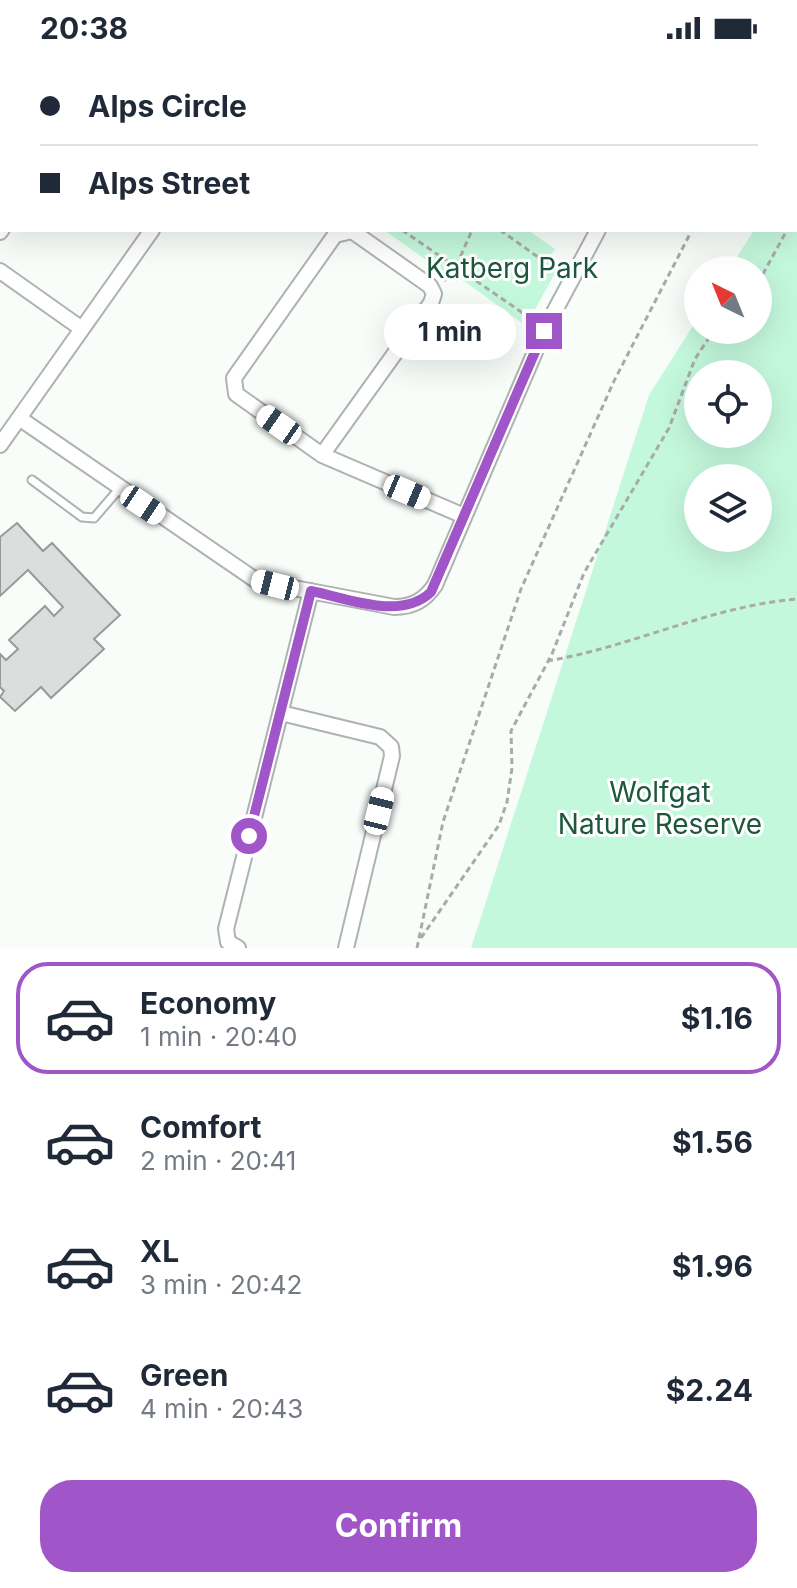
<!DOCTYPE html>
<html lang="en">
<head>
<meta charset="utf-8">
<style>
	body { margin:0; font-family:Inter,sans-serif; background:#f6f6f7; color:#1f2937; height:100vh; display:flex; flex-direction:column; font-size:30px; white-space:nowrap }
	* { box-sizing:border-box; margin:0 }
	p { font-size:26px; color:#747a83 }
	.icon { flex:none; width:44px; height:44px; fill:none; stroke:currentColor; stroke-width:2; stroke-linecap:round; stroke-linejoin:round }
	.map { position:relative; height:892px; overflow:hidden }
	.drawer { display:flex; flex-direction:column; background:#fff; flex:1 }
	.drawer>* { flex:none }
	.hud { position:absolute; left:0px; top:0px; width:798px; height:176px; box-shadow:0 8px 32px #0002; display:grid; align-content:center; height:176px; padding:0 40px; background:#fff }
	.needle { width:52px; rotate:317deg }
	.controls { position:absolute; left:684px; top:200px; display:grid; gap:16px }
	.controls a { display:grid; place-items:center; width:88px; height:88px; border-radius:50%; background:#fff; box-shadow:0 8px 32px #0002; font-size:40px }
	.end { position:absolute; width:36px; height:36px; margin:-18px; border:10px solid #a055c8; background:#fff; box-shadow:0 0 0 4px #fff }
	.from { border-radius:50% }
	.bubble { position:absolute; height:56px; border-radius:28px; background:#fff; box-shadow:0 8px 32px #0002; font-size:26px; font-weight:700; line-height:56px; text-align:center }
	.car { position:absolute; width:24px; height:48px; margin:-24px -12px; border-radius:10px; box-shadow:0 0 6px 2px #0007; background:linear-gradient(#fff 24%,#345 0 40%,#fff 0 76%,#345 0 86%,#fff 0) }
	.hud b { display:flex; align-items:center; gap:28px; height:76px; font-size:30px }
	.hud b+b { border-top:2px solid #e0e1e3 }
	.hud i { width:20px; height:20px; background:#1f2937 }
	ul { padding:14px 0 0; list-style:none }
	li { display:flex; align-items:center; gap:24px; height:112px; margin:0 16px 12px; padding:0 24px; border:4px solid transparent; border-radius:32px }
	li div { flex:1 }
	li b { display:block; font-size:30px }
	li em { font-style:normal; font-weight:700 }
	li.on { border-color:#a055c8 }
	li>.icon { width:72px; height:72px; stroke-width:1.5 }
	.cta { display:flex; gap:16px; margin-top:auto; padding:16px 40px }
	.cta a { flex:1; height:92px; border-radius:32px; background:#a055c8; color:#fff; font-size:32px; font-weight:700; line-height:92px; text-align:center }
	.status { display:flex; justify-content:space-between; align-items:center; height:56px; padding:0 40px; background:#fff; direction:ltr }
	.status svg { height:22px; fill:currentColor }
	.map>svg:first-child { display:block }
</style>
</head>
<body>
<div class="status"><b>20:38</b><svg viewBox="0 0 49 12"><path d="M0 12V9h3v3zM5 12V6h3v6zM10 12V3h3v9zM15 12V0h3v12zM26 1h20v11H26zM47 4h2v5h-2z"/></svg></div>
<div class="map">
<svg width="797" height="892" viewBox="0 0 797 892">
	<rect width="100%" height="100%" fill="#f8fdfa"/>
	<path fill="#c4f8dd" fill-rule="evenodd" d="M797,108V892H471L649,339L698,262V274H758V214H729L754,174H796ZM698,318H758V378H698ZM698,422H758V482H698Z
		M384,174H528L555,193L550,201L560,208L526,270L460,222L457,226Z"/>
	<path fill="#dadedc" stroke="#969a98" stroke-width="2" d="M17,467L43,495L52,487L120,559L94,583L104,593L51,642L41,631L15,655L0,641L4,635L0,631V598L6,604L18,593L9,584L45,550L54,560L63,551L28,514L0,540V481Z"/>
	<g fill="none" stroke-linecap="round" stroke-linejoin="round">
		<defs>
			<path id="lane" d="M32,424L82,461L94,462L119,433"/>
			<path id="street" d="M120,2L122,0
				M273,2L275,0
				M429,2L430,0
				M573,2L574,0
				M698,2L699,0
				M0,176L2,173
				M0,215L82,273
				M19,362L257,525L394,551C413,551 425,544 435,529L544,275L598,174
				M0,389L152,174
				M322,399L431,247L434,238L430,230L352,175L335,179L234,322L236,338L322,399L464,460
				M281,657L380,681L391,691L392,700L346,892
				M238,892L228,886L226,873L311,535"/>
		</defs>
		<use href="#lane" stroke="#aeb2b0" stroke-width="11"/>
		<use href="#street" stroke="#aeb2b0" stroke-width="18"/>
		<path stroke="#a8aba9" stroke-width="3" stroke-dasharray="6 4" stroke-linecap="butt" d="M796,7L797,5
			M796,82L797,72
			M402,174L533,264
			M500,174L559,216
			M444,225L456,211L472,174
			M758,227L787,174
			M547,605C632,591 711,550 797,543
			M421,882L499,769L507,746L512,712L511,675L552,598L584,517L669,372L695,303L714,274
			M417,892L443,766L521,533L614,325L692,174"/>
		<use href="#lane" stroke="#fff" stroke-width="7"/>
		<use href="#street" stroke="#fff" stroke-width="14"/>
	</g>
	<g fill="none" stroke-linecap="round" stroke-linejoin="round">
		<path stroke="#a055c8" stroke-width="10" d="M249,780L311,535C347,542 401,565 431,536L544,275"/>
	</g>
	<g text-anchor="middle" dominant-baseline="central" stroke-width="6" stroke-linejoin="round" paint-order="stroke">
		<g font-size="28" fill="#1d573f" stroke="#fff">
			<text x="512" y="212">Katberg Park</text>
			<text x="660" y="736">Wolfgat<tspan x="660" dy="32">Nature Reserve</tspan></text>
		</g>
	</g>
</svg>
<div class="controls">
<a><svg class="needle" viewBox="-14 -14 28 28"><path d="M0-13l5 13h-10z" fill="#e53935"/><path d="M0 13l5-13h-10z" fill="#747a83"/></svg></a>
<a><svg class="icon" aria-label="locate" viewBox="0 0 24 24"><circle cx="12" cy="12" r="6"/><path d="M12 2v4M12 18v4M2 12h4M18 12h4"/></svg></a>
<a><svg class="icon" aria-label="layers" viewBox="0 0 24 24"><path d="M12 4l9 5-9 5-9-5zM3 14l9 5 9-5"/></svg></a>
</div>
<i class="end from" style="left:249px;top:780px"></i>
<i class="end" style="left:544px;top:275px"></i>
<div class="bubble" style="left:384px;top:248px;width:132px">1 min</div>
<i class="car" style="left:279px;top:369px;rotate:305deg"></i>
<i class="car" style="left:407px;top:436px;rotate:113deg"></i>
<i class="car" style="left:143px;top:449px;rotate:124deg"></i>
<i class="car" style="left:275px;top:529px;rotate:284deg"></i>
<i class="car" style="left:379px;top:755px;rotate:14deg"></i>
<div class="hud">
<b><i class="from"></i>Alps Circle</b>
<b><i></i>Alps Street</b>
</div>
</div>
<section class="drawer">
<ul>
<li class="on"><svg class="icon" aria-label="car" viewBox="0 0 24 24"><path d="M5 17H2v-5l4-1 3-4h7l3 4 3 1v5h-3M9 17h6M6 11h13"/><circle cx="7" cy="17" r="2"/><circle cx="17" cy="17" r="2"/></svg><div><b>Economy</b><p>1 min · 20:40</p></div><em>$1.16</em></li>
<li><svg class="icon" aria-label="car" viewBox="0 0 24 24"><path d="M5 17H2v-5l4-1 3-4h7l3 4 3 1v5h-3M9 17h6M6 11h13"/><circle cx="7" cy="17" r="2"/><circle cx="17" cy="17" r="2"/></svg><div><b>Comfort</b><p>2 min · 20:41</p></div><em>$1.56</em></li>
<li><svg class="icon" aria-label="car" viewBox="0 0 24 24"><path d="M5 17H2v-5l4-1 3-4h7l3 4 3 1v5h-3M9 17h6M6 11h13"/><circle cx="7" cy="17" r="2"/><circle cx="17" cy="17" r="2"/></svg><div><b>XL</b><p>3 min · 20:42</p></div><em>$1.96</em></li>
<li><svg class="icon" aria-label="car" viewBox="0 0 24 24"><path d="M5 17H2v-5l4-1 3-4h7l3 4 3 1v5h-3M9 17h6M6 11h13"/><circle cx="7" cy="17" r="2"/><circle cx="17" cy="17" r="2"/></svg><div><b>Green</b><p>4 min · 20:43</p></div><em>$2.24</em></li>
</ul>
<div class="cta"><a>Confirm</a></div>
</section>
</body>
</html>
